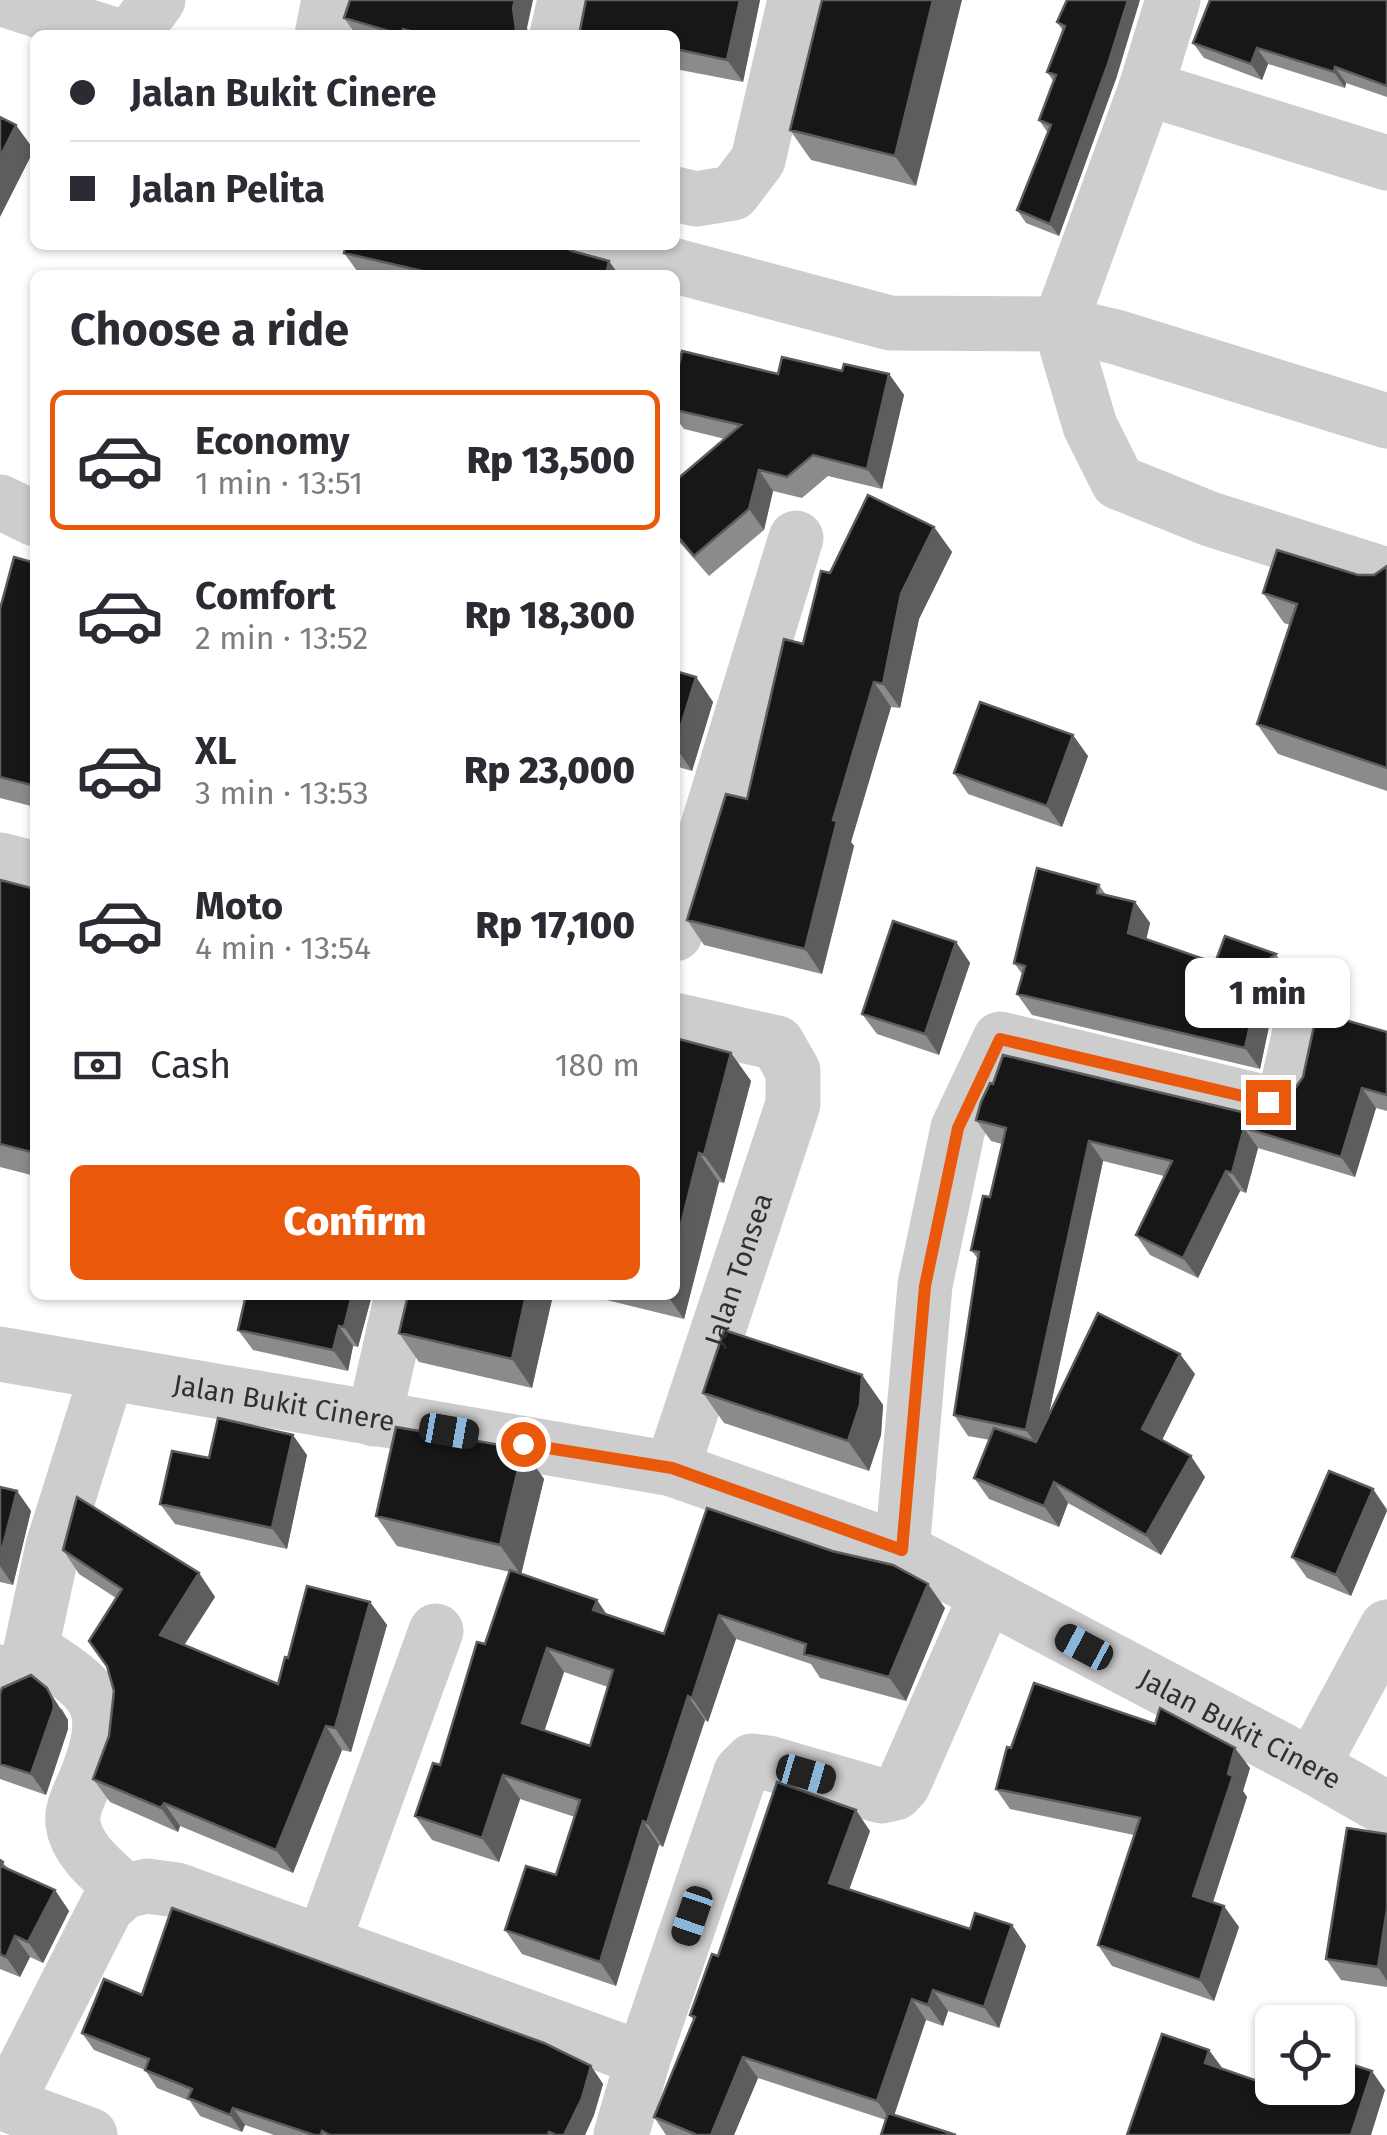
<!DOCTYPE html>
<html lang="en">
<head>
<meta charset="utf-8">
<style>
	body { margin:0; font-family:"Fira Sans",sans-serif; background:#f2f2f3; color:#2b2b33; height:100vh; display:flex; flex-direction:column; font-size:38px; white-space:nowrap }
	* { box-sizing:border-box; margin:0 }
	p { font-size:32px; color:#7c7c81 }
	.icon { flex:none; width:55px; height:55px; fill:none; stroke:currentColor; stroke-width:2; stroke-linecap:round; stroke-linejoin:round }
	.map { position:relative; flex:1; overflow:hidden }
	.sheet { position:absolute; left:30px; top:270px; width:650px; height:1030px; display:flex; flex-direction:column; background:#fff; border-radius:15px; box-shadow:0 2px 8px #0004 }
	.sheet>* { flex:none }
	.top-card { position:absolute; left:30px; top:30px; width:650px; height:220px; border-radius:15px; box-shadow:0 2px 8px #0004; display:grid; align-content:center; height:220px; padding:0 40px; background:#fff }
	.buttons { position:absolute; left:1255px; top:2005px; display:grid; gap:20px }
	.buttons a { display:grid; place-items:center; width:100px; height:100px; border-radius:15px; background:#fff; box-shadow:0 2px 8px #0004; font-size:50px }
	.end { position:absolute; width:45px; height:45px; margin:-22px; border:12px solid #ea580c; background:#fff; box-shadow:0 0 0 5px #fff }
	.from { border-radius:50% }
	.bubble { position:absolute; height:70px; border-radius:15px; background:#fff; box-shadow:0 2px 8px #0004; font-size:32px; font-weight:800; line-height:70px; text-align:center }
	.car { position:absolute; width:30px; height:60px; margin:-30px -15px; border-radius:12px; box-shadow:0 0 8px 2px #0007; background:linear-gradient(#222 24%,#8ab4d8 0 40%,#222 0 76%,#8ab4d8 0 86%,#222 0) }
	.top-card b { display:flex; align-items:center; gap:35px; height:95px; font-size:38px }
	.top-card b+b { border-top:2px solid #e1e1e2 }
	.top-card i { width:25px; height:25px; background:#2b2b33 }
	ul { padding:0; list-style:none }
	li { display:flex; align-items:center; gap:30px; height:140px; margin:0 20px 15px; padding:0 20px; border:5px solid transparent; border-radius:15px }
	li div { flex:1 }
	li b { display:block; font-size:38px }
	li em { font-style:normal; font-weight:800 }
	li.on { border-color:#ea580c }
	li>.icon { width:90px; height:90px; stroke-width:1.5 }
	h2 { padding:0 40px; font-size:45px; line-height:120px }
	.pay { display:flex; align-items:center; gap:25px; height:110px; padding:0 40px; font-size:38px }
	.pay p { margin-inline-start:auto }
	.cta { display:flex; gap:20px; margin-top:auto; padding:20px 40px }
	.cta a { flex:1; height:115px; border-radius:15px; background:#ea580c; color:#fff; font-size:40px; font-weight:800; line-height:115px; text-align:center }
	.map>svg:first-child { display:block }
</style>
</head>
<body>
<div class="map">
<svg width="1387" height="2135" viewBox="0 0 1387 2135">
	<rect width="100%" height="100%" fill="#fff"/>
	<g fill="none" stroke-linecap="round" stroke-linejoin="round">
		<g stroke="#cdcdcd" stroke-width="55">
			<path d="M6,0L114,35"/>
			<path d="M1173,0L1146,88L1060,324L1090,426L1118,482L1210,519L1387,575"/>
			<path d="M132,35L158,0"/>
			<path d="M322,35L329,0"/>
			<path d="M557,35L565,0"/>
			<path d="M1146,88L1387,163"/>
			<path d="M675,194L696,199L733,193L758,160L795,0"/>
			<path d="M597,245L890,323L1060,324L1116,337L1387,421"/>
			<path d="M0,502L35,519"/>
			<path d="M0,860L35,869"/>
			<path d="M675,934L796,538"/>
			<path d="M374,1419L402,1295"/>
			<path id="s1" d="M672,1469L793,1104V1071L777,1043L675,1020"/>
			<path d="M902,1550L925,1285L958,1128L1000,1039L1268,1103L1287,1089L1307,1000"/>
			<path d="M32,1649C95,1690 117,1702 86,1779C80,1793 71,1809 73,1824C77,1852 106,1873 125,1891"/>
			<path d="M0,1672L13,1678L26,1672L53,1546L107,1374"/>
			<path d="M1312,1766L1387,1627"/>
			<path d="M324,1940L436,1631"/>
			<path d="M0,2102L90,2135"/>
			<path d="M6,2104L107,1906L125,1891L147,1886L177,1890L643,2059"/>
			<path d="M621,2135L643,2059L741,1772L752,1761L768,1763L882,1796L895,1793L903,1785L986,1596"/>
		</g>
		<path stroke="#cdcdcd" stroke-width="55" id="s2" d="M0,1354L672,1469L902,1550L1312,1766L1387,1809"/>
	</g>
	<path fill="#8b8b8b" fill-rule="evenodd" d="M760,0L743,82L675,69V35Z
		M822,0L916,186L811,160L790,130Z
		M1067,0L1117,76L1059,236L1026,223L1017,210L1048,133L1039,120L1054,82L1047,72L1063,31L1057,22Z
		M1387,0V97L1346,83L1345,88L1268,64L1262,80L1204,58L1193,43Z
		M344,18L527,28L528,35H356Z
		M346,245H564L566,247L619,275H360L344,253Z
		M842,371L889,374L904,395L882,489L828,476L802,498L773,491L764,530L709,576L675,537V481L725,439L684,429L675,417V382Z
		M934,527L952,552L919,619L900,708L891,707L851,842L854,846L822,974L704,945L687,920L747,799L830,573Z
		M35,563V807L0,798V609Z
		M1387,566V791L1278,754L1257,724L1290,625L1284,623L1263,593L1358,575H1374Z
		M675,671L696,677L713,702L692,771L675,766Z
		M1088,756L1062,827L968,794L954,773Z
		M0,880L35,889V1176L0,1167Z
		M1099,885L1106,895L1135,902L1150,923L1146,939L1215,963L1276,954L1290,975L1283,980L1276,993L1260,1069L1032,1015L1017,994L1023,975L1014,963Z
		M956,942L970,963L939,1055L877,1034L862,1014Z
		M1387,1032V1111L1376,1108L1355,1177L1258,1148L1246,1193L1240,1191L1198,1278L1150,1255L1136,1235L1164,1176L1103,1161L1048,1418L1195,1374L1162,1440L1205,1477L1161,1555L1068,1503L1059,1527L989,1499L974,1478L990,1440L968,1436L954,1415L978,1259L971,1250L990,1197L1002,1144L991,1141L976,1120L1259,1113Z
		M675,1038L731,1053L751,1081L724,1183L719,1182L684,1319L586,1295H675Z
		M372,1295L358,1347L353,1346L348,1371L253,1350L238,1330Z
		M553,1295L532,1388L419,1362L399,1333Z
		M862,1375L883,1405L881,1435L869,1471L724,1423L703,1393Z
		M523,1449L544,1479L521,1574L597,1600L607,1615L664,1634L707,1508L945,1608L906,1701L820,1678L811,1664L736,1639L708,1722L705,1720L663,1847L659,1845L616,1986L522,1954L505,1930L556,1875L575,1817L520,1799L499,1862L432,1840L415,1816L440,1765L510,1572L397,1546L376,1516ZM564,1672L608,1687L590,1746L544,1731Z
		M307,1455L287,1549L175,1524L160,1504L209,1458Z
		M0,1487L17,1491L31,1511L13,1585L0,1582Z
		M1373,1489L1387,1509L1351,1596L1307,1578L1292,1557Z
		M63,1550L199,1573L215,1597L184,1645L278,1684L288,1658L370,1602L387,1625L351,1752L342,1750L293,1873L180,1826L178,1832L110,1802L93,1779L109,1736L114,1691L116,1598L79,1574Z
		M0,1694L62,1709L68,1720V1729L46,1795L0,1779Z
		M1250,1768L1243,1791L1247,1797L1213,1902L1239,1927L1214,2001L1112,1966L1098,1945L1134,1835L1010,1809L996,1789Z
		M870,1831L849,1890L970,1929L1012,1925L1026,1946L999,2028L948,2011L943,2026L926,2020L886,2120L758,2078L734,2135H666L654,2117L694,2021L690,2015L718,1956Z
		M1387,1834V1987L1341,1980L1326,1959Z
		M0,1860L9,1869L55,1890L69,1911L43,1963L30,1957L20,1977L0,1969Z
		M142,1995L591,2066L603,2084L594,2115L585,2135H274L245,2125L242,2132L200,2116L190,2101L157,2088L145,2070L94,2050L82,2033Z"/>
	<path fill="#5d5d5d" d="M515,0H533L527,28L528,35H514L513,8Z
		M740,0H760L743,82L727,60Z
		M933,0H962L916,186L895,156Z
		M1128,0H1140L1117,76L1059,236L1050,224Z
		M1257,48L1268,64L1262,80L1251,64Z
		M1335,67L1346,83L1345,88L1334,72Z
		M16,125L34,150L0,217V157Z
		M609,261L619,275H606Z
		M889,374L904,395L882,489L867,469Z
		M759,470L773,491L764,530L749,509Z
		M934,527L952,552L919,619L900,708L883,684L901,594Z
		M696,677L713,702L692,771L675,746Z
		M874,682L891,707L851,842L854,846L822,974L805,949L833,820Z
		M1073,735L1088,756L1062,827L1047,806Z
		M1135,902L1150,923L1143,954L1128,933Z
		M956,942L970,963L939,1055L925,1034Z
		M1269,959L1283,980L1276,993L1260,1069L1245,1048L1262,972Z
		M731,1053L751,1081L724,1183L704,1155Z
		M1362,1088L1376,1108L1355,1177L1341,1157Z
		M1244,1128L1258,1148L1246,1193L1232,1173Z
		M1089,1141L1103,1161L1041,1451L1026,1430Z
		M699,1153L719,1182L684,1319L667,1295H675V1248Z
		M1226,1171L1240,1191L1198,1278L1183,1258Z
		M352,1295H372L358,1347L344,1327Z
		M526,1295H553L532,1388L512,1359Z
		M339,1326L353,1346L348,1371L333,1350Z
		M1180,1354L1195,1374L1157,1450L1142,1429Z
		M862,1375L883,1405L881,1435L869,1471L848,1441Z
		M293,1435L307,1455L287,1549L272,1528Z
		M523,1449L544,1479L521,1575L500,1545Z
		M1191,1456L1205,1477L1161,1555L1146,1535Z
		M1054,1482L1068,1503L1059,1527L1044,1506Z
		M1373,1489L1387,1511L1351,1596L1336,1575Z
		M17,1491L31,1511L13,1585L0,1566V1557Z
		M199,1573L215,1597L176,1658L160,1635Z
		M928,1584L945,1608L906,1701L889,1677Z
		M597,1600L613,1624L593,1610Z
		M370,1602L387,1625L351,1752L335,1728Z
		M719,1615L736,1639L708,1722L692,1698Z
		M547,1648L564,1672L539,1747L522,1723Z
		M47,1688L68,1720V1729L46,1795L31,1774Z
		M688,1696L705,1720L663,1847L647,1823Z
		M326,1726L342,1750L293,1873L276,1850Z
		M1235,1748L1250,1768L1243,1791L1247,1797L1208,1917L1193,1896Z
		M503,1775L520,1799L499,1862L482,1838Z
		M164,1803L180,1826L178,1832L161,1808Z
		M856,1810L870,1831L844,1904L829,1883Z
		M643,1821L659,1845L616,1986L600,1962Z
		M55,1890L69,1911L43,1963L28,1942Z
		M1224,1906L1239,1927L1214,2001L1200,1980Z
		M1387,1909V1981L1378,1967Z
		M1012,1925L1026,1946L999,2028L984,2007Z
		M15,1936L30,1957L20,1977L6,1957Z
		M933,1990L948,2011L943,2026L928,2005Z
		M912,1999L926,2020L892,2122L877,2101Z
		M1209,2050L1223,2069L1205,2063Z
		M743,2057L758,2078L734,2135H711Z
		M591,2066L603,2084L594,2115L585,2135H564Z
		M1372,2071L1385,2090L1371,2135H1351Z
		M233,2108L245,2125L242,2132L230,2115Z"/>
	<path fill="#171717" stroke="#5d5d5d" stroke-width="2.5" fill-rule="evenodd" d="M350,0H515L513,8L516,29L514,35H424L403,29L402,35L344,18Z
		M586,0H740L727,60L675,49V35H579Z
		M822,0H933L895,156L790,130Z
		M1067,0H1128L1108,64L1050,224L1017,210L1051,125L1039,120L1056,75L1047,72L1065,26L1057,22Z
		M1210,0H1387V86L1335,67L1334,72L1257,48L1251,64L1193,43Z
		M0,117L16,125L0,157Z
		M346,245H562L572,251L609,261L606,275H421L422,271L344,253Z
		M682,351L778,374L782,357L842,371L844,364L889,374L867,469L813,455L787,477L759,470L749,509L694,556L675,533V481L741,425L675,410V382Z
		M868,495L934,527L901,594L883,684L874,682L833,820L837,821L805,949L687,920L726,794L747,799L784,639L803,644L821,571L830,573Z
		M1277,550L1358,575H1374L1387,566V768L1257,724L1297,604L1263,593Z
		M14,557L35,563V786L0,777V609Z
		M675,671L696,677L675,745Z
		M980,702L1073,735L1047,806L954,773Z
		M1037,868L1099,885L1097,893L1135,902L1128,933L1215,963L1225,936L1276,954L1269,959L1262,972L1245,1048L1017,994L1025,966L1014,963Z
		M0,880L35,889V1153L0,1144Z
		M893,921L956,942L925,1034L862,1014Z
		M1317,1012L1387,1032V1095L1362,1088L1341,1157L1244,1128L1232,1173L1226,1171L1183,1258L1136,1235L1172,1161L1089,1141L1026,1430L954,1415L979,1252L971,1250L983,1196L990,1197L1006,1128L976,1120L981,1102L990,1083L993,1084L1003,1055L1246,1113H1259L1291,1094L1303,1077Z
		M675,1038L731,1053L704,1155L699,1153L675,1248Z
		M246,1295H352L344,1327L339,1326L333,1350L238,1330Z
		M408,1295H526L512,1359L399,1333Z
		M1098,1313L1180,1354L1142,1429L1191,1456L1146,1535L1054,1482L1044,1506L974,1478L994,1428L1036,1442Z
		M724,1330L862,1375L860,1405L848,1441L703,1393Z
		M218,1418L293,1435L272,1528L160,1504L172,1451L209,1458Z
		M396,1427L523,1449L500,1545L376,1516Z
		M1329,1471L1373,1489L1336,1575L1292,1557Z
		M0,1487L17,1491L0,1557Z
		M77,1497L199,1573L160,1635L278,1684L285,1657L288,1658L307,1586L370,1602L335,1728L326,1726L276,1850L164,1803L161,1808L93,1779L109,1736L114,1691L107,1666L89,1641L122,1589L63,1550Z
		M707,1508L832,1551L893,1565L928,1584L889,1677L804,1654L806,1644L719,1615L692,1698L688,1696L647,1823L643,1821L600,1962L505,1930L526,1866L556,1875L580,1800L503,1775L482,1838L415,1816L433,1763L440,1765L477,1642L485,1644L510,1570L597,1600L593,1610L664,1634ZM547,1648L613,1670L590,1746L522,1723Z
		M31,1675L47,1688L53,1700L54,1708L31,1774L0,1764V1694L2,1688Z
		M1034,1683L1155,1724L1160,1708L1235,1748L1228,1774L1233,1776L1193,1896L1224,1906L1200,1980L1098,1945L1140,1818L996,1789L1007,1747L1011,1748Z
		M777,1782L856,1810L829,1883L970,1929L975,1913L1012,1925L984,2007L933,1990L928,2005L912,1999L877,2101L743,2057L711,2135H697L654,2117L695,2017L690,2015L712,1954L718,1956Z
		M1347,1828L1387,1834V1909L1378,1967L1326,1959Z
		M0,1860L3,1862L1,1866L55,1890L28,1942L15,1936L6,1957L0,1954Z
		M172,1908L544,2043L591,2066L582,2098L564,2135H556L549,2132L548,2135H330L322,2131L321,2135H314L233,2108L230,2115L188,2098L192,2089L145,2070L149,2059L82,2033L104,1979L142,1995Z
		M1162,2034L1209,2050L1205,2063L1272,2086V2084V2088H1338V2060L1372,2071L1351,2135H1127Z
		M888,2113L956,2135H881Z"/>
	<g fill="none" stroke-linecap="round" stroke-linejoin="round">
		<path stroke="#ea580c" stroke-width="12" d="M523,1444L672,1468L902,1550L925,1286L958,1128L1000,1039L1268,1102"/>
	</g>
	<g text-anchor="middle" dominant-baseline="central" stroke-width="10" stroke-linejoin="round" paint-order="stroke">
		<g font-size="28" fill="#303030" stroke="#fff">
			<text stroke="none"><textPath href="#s1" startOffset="210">Jalan Tonsea</textPath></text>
			<text stroke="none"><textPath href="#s2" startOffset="288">Jalan Bukit Cinere</textPath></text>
			<text stroke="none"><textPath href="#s2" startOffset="1308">Jalan Bukit Cinere</textPath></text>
		</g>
	</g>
</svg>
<div class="buttons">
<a><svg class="icon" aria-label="locate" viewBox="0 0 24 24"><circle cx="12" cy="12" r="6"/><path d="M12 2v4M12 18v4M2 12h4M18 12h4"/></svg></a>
</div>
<i class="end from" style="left:523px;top:1444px"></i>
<i class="end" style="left:1268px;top:1102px"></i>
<div class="bubble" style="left:1185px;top:958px;width:165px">1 min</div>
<i class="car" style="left:449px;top:1431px;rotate:100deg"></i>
<i class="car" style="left:1084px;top:1647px;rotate:298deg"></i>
<i class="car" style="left:806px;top:1774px;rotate:106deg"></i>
<i class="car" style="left:692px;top:1916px;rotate:199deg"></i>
<div class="top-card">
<b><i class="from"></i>Jalan Bukit Cinere</b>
<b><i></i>Jalan Pelita</b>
</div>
<section class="sheet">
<h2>Choose a ride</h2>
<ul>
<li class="on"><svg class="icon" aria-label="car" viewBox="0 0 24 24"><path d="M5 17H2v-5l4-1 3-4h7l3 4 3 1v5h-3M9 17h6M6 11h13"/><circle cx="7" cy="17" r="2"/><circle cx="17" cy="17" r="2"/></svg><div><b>Economy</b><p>1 min · 13:51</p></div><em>Rp 13,500</em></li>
<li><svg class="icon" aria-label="car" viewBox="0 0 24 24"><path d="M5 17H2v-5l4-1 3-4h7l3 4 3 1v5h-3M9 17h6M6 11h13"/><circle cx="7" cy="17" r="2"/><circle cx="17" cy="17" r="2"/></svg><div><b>Comfort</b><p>2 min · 13:52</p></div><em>Rp 18,300</em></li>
<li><svg class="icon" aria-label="car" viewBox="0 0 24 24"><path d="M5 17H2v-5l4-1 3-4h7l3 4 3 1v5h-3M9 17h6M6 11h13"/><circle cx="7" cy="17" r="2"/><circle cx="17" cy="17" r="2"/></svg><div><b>XL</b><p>3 min · 13:53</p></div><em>Rp 23,000</em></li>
<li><svg class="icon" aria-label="car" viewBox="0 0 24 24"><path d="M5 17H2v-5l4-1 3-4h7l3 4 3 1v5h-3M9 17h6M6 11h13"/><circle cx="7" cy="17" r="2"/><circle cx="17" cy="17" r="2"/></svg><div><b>Moto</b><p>4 min · 13:54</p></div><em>Rp 17,100</em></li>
</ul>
<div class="pay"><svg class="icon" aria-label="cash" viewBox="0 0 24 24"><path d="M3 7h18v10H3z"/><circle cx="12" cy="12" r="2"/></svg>Cash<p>180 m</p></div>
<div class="cta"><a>Confirm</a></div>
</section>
</div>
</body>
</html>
